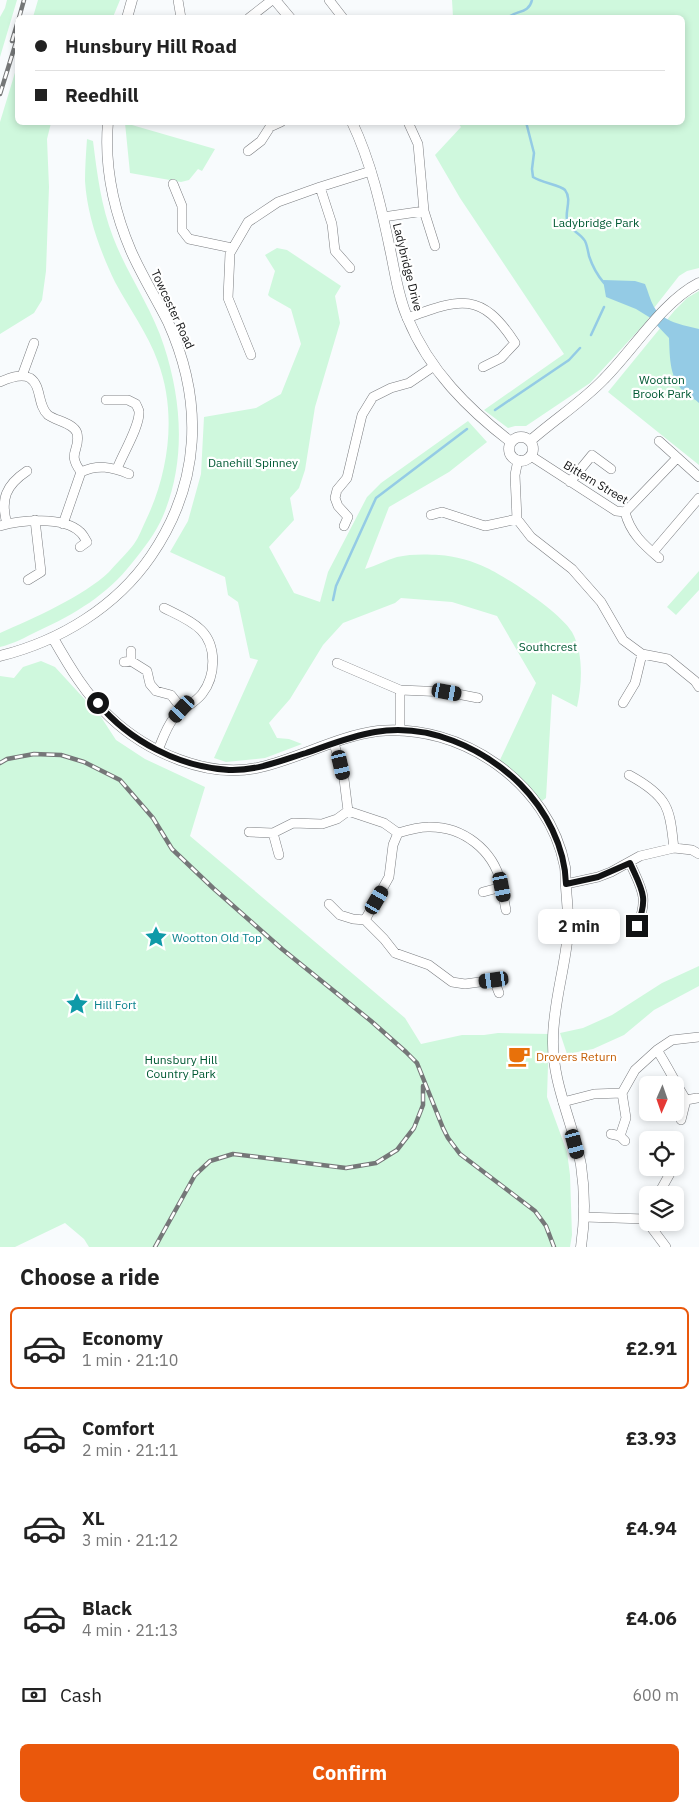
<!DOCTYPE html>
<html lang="en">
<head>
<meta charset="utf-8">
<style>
	body { margin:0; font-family:"IBM Plex Sans",sans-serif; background:#f2f2f2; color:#222; height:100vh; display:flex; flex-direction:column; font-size:19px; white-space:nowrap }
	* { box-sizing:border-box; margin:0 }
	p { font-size:16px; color:#767676 }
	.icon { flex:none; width:28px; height:28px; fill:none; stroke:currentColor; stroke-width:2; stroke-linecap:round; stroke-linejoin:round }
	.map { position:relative; height:1247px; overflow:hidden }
	.sheet { display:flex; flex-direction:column; background:#fff; flex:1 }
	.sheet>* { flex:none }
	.guide { position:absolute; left:15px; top:15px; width:670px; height:110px; border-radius:8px; box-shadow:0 2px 8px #0003; display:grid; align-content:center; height:110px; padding:0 20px; background:#fff }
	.needle { width:32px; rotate:182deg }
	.controls { position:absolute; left:639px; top:1076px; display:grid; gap:10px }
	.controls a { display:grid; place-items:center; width:45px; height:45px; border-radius:8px; background:#fff; box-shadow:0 2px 8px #0003; font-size:25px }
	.end { position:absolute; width:22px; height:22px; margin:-11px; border:6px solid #121314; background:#fff; box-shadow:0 0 0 2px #fff }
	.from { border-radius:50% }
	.bubble { position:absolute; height:35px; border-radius:8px; background:#fff; box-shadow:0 2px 8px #0003; font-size:16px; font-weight:700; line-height:35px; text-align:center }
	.car { position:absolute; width:15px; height:30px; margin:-15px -8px; border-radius:6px; box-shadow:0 0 4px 1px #0007; background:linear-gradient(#222 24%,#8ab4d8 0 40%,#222 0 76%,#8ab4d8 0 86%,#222 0) }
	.guide b { display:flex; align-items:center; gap:18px; height:48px; font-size:19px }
	.guide b+b { border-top:1px solid #e0e0e0 }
	.guide i { width:12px; height:12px; background:#222 }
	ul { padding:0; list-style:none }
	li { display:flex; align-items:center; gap:15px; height:82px; margin:0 10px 8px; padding:0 10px; border:2px solid transparent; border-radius:8px }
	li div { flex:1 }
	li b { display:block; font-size:19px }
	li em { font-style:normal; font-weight:700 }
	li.current { border-color:#ea580c }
	li>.icon { width:45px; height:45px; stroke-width:1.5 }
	h2 { padding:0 20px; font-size:22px; line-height:60px }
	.pay { display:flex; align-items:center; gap:12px; height:55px; padding:0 20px; font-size:19px }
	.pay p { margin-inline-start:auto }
	.button { display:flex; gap:10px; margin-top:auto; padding:10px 20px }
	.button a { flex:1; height:58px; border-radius:8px; background:#ea580c; color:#fff; font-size:20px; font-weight:700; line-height:58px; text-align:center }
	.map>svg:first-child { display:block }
</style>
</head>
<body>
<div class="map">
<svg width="699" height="1247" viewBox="0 0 699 1247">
	<rect width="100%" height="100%" fill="#f8fbfd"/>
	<path fill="#cff8dd" d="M7,0H17L0,57V17L5,8Z
		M38,0H120L113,17H33Z
		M452,0H699V268L687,271L679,276L654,308L647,321L590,383L526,426H515L508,428L484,410L564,354L460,198L435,155L461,127L458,123L682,122V18L453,17Z
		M17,66L18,122L51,123L47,139L49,187L46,271L42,300L34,313L0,334V122Z
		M125,123L215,149L202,171L198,169L189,180L181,182L130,173Z
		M87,139L93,141C97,173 101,206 113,237C127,274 152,308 164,346C182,401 186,462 163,516C156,533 143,549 132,563C107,595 75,614 38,631C26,637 13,644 0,647V633C32,619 84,596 109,572C117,563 127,553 134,544C139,537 142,528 146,520C169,472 177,413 158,362C147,332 130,310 115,282C100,251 87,215 85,181C85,167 86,153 87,139Z
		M277,248L287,250L341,286L335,296L340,323L315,407L305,470L299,488L290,498L294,520L269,547L294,593L320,602L328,572L367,497L381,483L468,421L487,442L449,472L389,507L365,569C376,566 386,560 397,557C409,554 426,554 439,555C455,556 473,561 487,568C508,578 560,612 572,632C584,653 582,685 577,707L552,694L546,798L542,801L512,770L499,762L536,683L497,616L452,602L401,598L395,603L343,623L323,645L290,699L269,723L277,738L289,739L302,744L265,758L226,762L214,758L258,660L250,658L238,602L228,595L225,577L170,552L188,521L201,474L204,417L256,408L281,394L301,344L291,309L270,297L268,295L275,271L265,255Z
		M699,291V465L608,392L675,310L687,298Z
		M699,571V590L676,615L667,607Z
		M41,661L55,667L101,717L116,740L145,759L205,787L190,836L405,1018L421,1044L462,1035H484L498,1033L549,1034L547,1097L567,1152L570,1175L572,1235L570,1247H89L84,1239L65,1223L15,1247H0V676L14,678L23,667Z
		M699,966V986L654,1010L624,1035L593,1049L567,1054L560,1033L583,1028L612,1015L662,983Z"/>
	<path fill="#94cbe5" d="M603,280L635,281L645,284C648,291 650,300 654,307C663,322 683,325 699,329V403C695,399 690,397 686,394C669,379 670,358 669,338L649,317L636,309L606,297Z"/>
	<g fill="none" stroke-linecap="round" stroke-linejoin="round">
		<path stroke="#94cbe5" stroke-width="2.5" d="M507,18C516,10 529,14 532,0
			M526,122L534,153L532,169L533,177C542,183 560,185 565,190C573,200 563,214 568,224C572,231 581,234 585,241C587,245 588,251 589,256C592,265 598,276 604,283
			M591,335L604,307
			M495,410L569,360L580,348
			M333,600L336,586L376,498L467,429"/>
		<defs>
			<path id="minor" d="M178,0L181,18
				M329,0L343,18
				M249,18L272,0
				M408,122L418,144L424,211L435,246
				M248,151L261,141L270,127L281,122
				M173,184L182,206V230L189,239L232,248
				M320,187L332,224L335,251L350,268
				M383,217L424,211
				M407,318C459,299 481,290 515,343L501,358L483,367
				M251,355L228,298L230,253L248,222L278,202L320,187L371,171
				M22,376L34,343
				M0,382C9,378 21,373 30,378C42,386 37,405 48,415C56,421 74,423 77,433C81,451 66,452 81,472
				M106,400H128L136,404C137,407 139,409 139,412C140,426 122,455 117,469
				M659,441L699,477
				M531,456L616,511L625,512C630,533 644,545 659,558
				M518,460L515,475L517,519L531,537L572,569L601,602L623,640L642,654L668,659L695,681L699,687
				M570,482L592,455L611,469
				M625,512L677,458
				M431,515L442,512L485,526L517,519
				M7,524C0,499 6,485 27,471
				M63,524L81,472C98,464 112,467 129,474
				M0,526C20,520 64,516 80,532C83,534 85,539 87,542L80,547
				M344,526L348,517L338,506L335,498L337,490L347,478L362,415L373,397L391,388L409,383L434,366
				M653,552L699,498
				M28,580L41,572L35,520
				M131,661V651
				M124,662L131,661L147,671L150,684L156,691L171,695L182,709
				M337,663L400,690L447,692L478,698
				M400,690V730
				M623,703L635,683L642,654
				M334,743L344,779L348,811
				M158,750C162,741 166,728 173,719C181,709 194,704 202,694C216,676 217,646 201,630C191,620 176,614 164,608
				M629,775C642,782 658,792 665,805C672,818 672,835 674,848L692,850L699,854
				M348,811L384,823L398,833L393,845L389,877L365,920
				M249,832L273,833L293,823L322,824L337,819L348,811
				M273,833L279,855
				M398,833C408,830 418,827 428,827C463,826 493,850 501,883C503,892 504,901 506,910
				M630,863C642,890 649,897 637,927
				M566,884L598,877L611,872L640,856L674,848
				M483,892L502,887
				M329,904L340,915L353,919L365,920L384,939L395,953L429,965L452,982L465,984L494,980L499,993
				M657,1050C668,1067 676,1084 686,1100L681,1120
				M686,1100L697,1098
				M563,1102L594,1094L622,1093
				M611,1134L620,1136L625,1141
				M620,1136L626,1118L622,1093L635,1070L657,1050L672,1040L699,1037
				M658,1195L673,1168
				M584,1217L645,1219L648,1214
				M645,1219L666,1247"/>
			<path id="tertiary" d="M275,0L290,18
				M127,18L132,0
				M352,122C371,162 381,206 390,249C395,272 398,297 408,319C429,370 468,409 511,442
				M509 449a12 12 0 1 1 24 0a12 12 0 1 1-24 0Z
				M530,441C555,419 582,402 604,379C634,349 662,302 699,283
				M53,638C69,666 86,695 110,717C147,752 209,780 261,767C300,758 338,736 378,731C462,723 549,783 565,867C566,873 565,880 566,887C567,903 569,918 568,933C565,969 553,1004 553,1040C552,1083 573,1123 581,1165C585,1192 585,1220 581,1247
				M0,656C60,641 116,607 151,556C201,483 204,402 168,322C156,298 142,276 131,251C114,211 104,167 108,122"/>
		</defs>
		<use href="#minor" stroke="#7b7d80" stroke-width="10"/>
		<use href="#tertiary" stroke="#7b7d80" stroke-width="11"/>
		<use href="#minor" stroke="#fff" stroke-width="9"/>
		<use href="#tertiary" stroke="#fff" stroke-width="10"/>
		<defs>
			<path id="rail" d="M19,18L24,0
				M12,41L18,21
				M0,94L18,36
				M0,763L7,759L34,754L61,755L84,762L120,780L153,818L172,849L213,888L282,949L371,1021L406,1052L417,1063L443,1128L448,1138L460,1154L535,1211L546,1226L554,1247
				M155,1247L195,1175L210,1161L233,1154L346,1168L376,1163L397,1150L414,1128L423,1105V1086"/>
		</defs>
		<use href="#rail" stroke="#757778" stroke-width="4.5"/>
		<use href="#rail" stroke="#fff" stroke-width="2.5" stroke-dasharray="8" stroke-linecap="butt"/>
	</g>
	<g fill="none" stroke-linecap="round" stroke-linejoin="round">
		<path stroke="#121314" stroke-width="6" d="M98,703C129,741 179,767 229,770C256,771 280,761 306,753C329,745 351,736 375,732C428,723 482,747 520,784C546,810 565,847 566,884L598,877L630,863C642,890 649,897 637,926"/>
	</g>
	<defs>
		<symbol id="sight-bare" viewBox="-9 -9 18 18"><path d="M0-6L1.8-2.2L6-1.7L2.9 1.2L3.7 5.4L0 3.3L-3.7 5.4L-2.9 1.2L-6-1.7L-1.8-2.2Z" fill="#0f9aa8" stroke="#fff" stroke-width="2.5" paint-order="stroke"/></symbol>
		<symbol id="cafe-bare" viewBox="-9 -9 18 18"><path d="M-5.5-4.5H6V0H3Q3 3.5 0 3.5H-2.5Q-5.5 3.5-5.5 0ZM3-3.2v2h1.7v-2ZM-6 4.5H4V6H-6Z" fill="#e8710a" stroke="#fff" stroke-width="2.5" paint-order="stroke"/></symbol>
	</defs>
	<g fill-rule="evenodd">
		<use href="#sight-bare" x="140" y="921" width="32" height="32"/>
		<use href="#sight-bare" x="61" y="988" width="32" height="32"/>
		<use href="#cafe-bare" x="503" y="1040" width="32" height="32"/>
	</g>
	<g text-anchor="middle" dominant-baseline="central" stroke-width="4.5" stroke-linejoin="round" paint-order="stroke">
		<g font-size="12" fill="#005933" stroke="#fff">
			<text x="596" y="222">Ladybridge Park</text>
			<text x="662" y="379">Wootton<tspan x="662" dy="14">Brook Park</tspan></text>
			<text x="253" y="462">Danehill Spinney</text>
			<text x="548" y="646">Southcrest</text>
			<text x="181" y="1059">Hunsbury Hill<tspan x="181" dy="14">Country Park</tspan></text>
		</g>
		<g font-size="12" fill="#121314" stroke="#fff">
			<text transform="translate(408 267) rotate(76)">Ladybridge Drive</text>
			<text transform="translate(173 309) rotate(65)">Towcester Road</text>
			<text transform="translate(596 482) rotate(31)">Bittern Street</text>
		</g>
		<g font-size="12" fill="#0d838f" stroke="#fff" text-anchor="start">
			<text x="172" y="937">Wootton Old Top</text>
			<text x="94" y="1004">Hill Fort</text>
		</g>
		<g font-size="12" fill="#c56008" stroke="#fff" text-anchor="start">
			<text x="536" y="1056">Drovers Return</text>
		</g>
	</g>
</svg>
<div class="controls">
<a><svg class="needle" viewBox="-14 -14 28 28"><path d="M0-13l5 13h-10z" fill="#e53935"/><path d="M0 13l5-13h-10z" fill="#767676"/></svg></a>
<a><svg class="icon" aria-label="locate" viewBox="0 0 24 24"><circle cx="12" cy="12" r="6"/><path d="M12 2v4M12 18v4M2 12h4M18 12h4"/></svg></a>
<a><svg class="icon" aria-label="layers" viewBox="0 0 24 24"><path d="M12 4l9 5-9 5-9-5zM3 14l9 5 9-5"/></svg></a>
</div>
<i class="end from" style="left:98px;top:703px"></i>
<i class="end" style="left:637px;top:926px"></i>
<div class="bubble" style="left:538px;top:909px;width:82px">2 min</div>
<i class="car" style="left:447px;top:692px;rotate:100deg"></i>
<i class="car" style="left:182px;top:709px;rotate:222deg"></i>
<i class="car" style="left:341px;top:765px;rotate:167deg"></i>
<i class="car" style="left:502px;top:887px;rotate:169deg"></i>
<i class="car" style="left:377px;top:900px;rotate:30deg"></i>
<i class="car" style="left:494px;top:980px;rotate:262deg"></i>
<i class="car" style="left:575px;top:1144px;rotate:165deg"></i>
<div class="guide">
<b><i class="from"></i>Hunsbury Hill Road</b>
<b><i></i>Reedhill</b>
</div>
</div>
<section class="sheet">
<h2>Choose a ride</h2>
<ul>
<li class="current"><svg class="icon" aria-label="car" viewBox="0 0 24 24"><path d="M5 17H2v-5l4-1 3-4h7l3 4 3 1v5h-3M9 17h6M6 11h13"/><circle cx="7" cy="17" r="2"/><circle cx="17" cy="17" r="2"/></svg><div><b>Economy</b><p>1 min · 21:10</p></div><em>£2.91</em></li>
<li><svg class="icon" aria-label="car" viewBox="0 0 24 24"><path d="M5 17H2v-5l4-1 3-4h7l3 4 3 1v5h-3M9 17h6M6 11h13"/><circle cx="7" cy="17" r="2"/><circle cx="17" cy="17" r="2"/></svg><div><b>Comfort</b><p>2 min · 21:11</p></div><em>£3.93</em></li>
<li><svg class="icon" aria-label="car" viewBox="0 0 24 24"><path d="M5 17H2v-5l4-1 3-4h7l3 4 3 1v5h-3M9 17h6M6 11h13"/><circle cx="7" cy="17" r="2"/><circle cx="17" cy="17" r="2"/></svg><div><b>XL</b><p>3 min · 21:12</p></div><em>£4.94</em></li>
<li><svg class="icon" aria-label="car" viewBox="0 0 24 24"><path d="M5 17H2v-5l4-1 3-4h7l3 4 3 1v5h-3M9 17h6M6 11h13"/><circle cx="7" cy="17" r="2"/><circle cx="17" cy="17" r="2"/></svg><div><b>Black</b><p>4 min · 21:13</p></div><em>£4.06</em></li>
</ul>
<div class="pay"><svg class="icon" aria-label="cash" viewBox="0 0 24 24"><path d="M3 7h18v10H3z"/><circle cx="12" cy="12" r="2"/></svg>Cash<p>600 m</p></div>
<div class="button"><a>Confirm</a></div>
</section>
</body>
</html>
